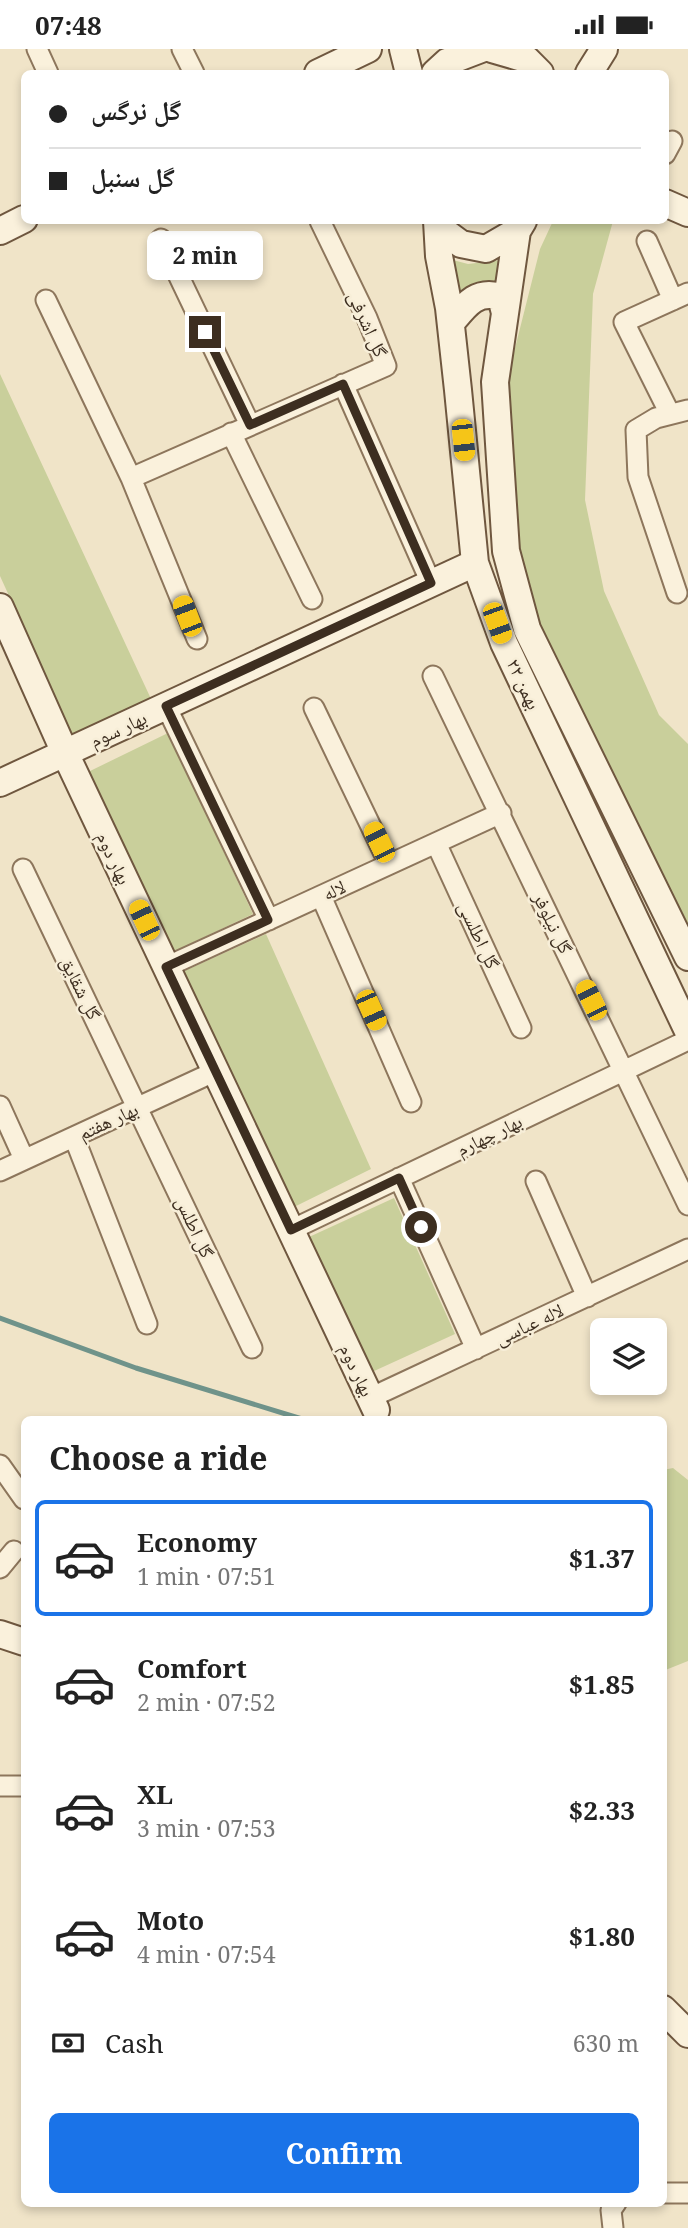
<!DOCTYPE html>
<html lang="en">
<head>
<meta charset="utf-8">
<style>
	body { margin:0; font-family:"Noto Serif","Noto Naskh Arabic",serif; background:#f2f2f2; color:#222; height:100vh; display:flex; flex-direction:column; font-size:26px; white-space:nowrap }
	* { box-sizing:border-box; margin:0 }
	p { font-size:23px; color:#767676 }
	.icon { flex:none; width:38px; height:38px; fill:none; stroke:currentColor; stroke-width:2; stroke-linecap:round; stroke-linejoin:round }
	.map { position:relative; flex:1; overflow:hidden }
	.sheet { position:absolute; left:21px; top:1367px; width:646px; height:791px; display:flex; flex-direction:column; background:#fff; border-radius:10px; box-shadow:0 4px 10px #0003 }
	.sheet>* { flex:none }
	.top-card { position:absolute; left:21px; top:21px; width:648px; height:154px; border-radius:10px; box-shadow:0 4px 10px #0003; display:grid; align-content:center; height:154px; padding:0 28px; background:#fff }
	.buttons { position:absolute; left:590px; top:1269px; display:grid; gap:14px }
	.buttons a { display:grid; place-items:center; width:77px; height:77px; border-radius:10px; background:#fff; box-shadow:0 4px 10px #0003; font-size:35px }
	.end { position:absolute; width:32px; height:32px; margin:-16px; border:9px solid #3d2e20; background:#fff; box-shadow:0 0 0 4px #fff }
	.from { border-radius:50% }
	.bubble { position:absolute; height:49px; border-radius:10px; background:#fff; box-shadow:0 4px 10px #0003; font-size:23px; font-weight:700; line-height:49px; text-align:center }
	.car { position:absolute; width:21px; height:42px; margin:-21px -10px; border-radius:9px; box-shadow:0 0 5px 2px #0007; background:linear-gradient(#f5c518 24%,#345 0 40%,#f5c518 0 76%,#345 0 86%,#f5c518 0) }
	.top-card b { display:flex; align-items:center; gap:24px; height:66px; font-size:26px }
	.top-card b+b { border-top:2px solid #e0e0e0 }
	.top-card i { width:18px; height:18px; background:#222 }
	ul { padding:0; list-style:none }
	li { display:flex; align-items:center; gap:21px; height:116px; margin:0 14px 10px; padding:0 14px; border:4px solid transparent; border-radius:10px }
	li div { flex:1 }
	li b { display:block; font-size:26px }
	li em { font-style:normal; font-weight:700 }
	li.active { border-color:#1a73e8 }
	li>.icon { width:63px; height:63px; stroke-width:1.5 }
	h2 { padding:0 28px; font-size:32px; line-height:84px }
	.pay { display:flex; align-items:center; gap:18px; height:77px; padding:0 28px; font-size:26px }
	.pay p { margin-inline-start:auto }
	.button { display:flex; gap:14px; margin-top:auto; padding:14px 28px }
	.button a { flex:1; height:80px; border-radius:10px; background:#1a73e8; color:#fff; font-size:28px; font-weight:700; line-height:80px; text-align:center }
	.status { display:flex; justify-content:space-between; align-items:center; height:49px; padding:0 35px; background:#fff; direction:ltr }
	.status svg { height:19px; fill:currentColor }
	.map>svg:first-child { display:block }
</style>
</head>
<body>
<div class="status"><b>07:48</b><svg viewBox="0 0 49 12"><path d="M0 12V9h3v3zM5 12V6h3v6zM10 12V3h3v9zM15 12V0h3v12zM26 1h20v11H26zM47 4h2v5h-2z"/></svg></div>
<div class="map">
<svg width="688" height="2179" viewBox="0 0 688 2179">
	<rect width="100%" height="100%" fill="#f0e4c8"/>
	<path fill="#c9cf9b" d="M553,172H613L593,245L585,451L604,542L659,666L688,695V875L543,583L517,498L507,331L540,200Z
		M449,210L468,215L501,211L504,244L459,247Z
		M0,325L152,652L73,687L0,527Z
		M168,684L253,865L173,903L88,723Z
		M266,885L371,1120L292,1159L182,923Z
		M394,1149L455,1285L372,1323L309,1188Z
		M673,1419L688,1431V1612L663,1622V1421Z"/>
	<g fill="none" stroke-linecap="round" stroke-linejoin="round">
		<path stroke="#6f938a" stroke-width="5" d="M0,1269L136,1319L302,1370"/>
		<defs>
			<path id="street" d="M37,0L48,24
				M182,0L194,24
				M665,105L672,92
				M161,190L250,376
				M647,192L673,251
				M46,251L131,429L197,590
				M343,335L431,534
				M670,365L624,273L688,244
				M231,384L312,550
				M131,429L386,317L367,269L320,172
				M677,544L638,428L636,381L656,369L688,361
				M433,627L688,1156
				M166,657L269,871
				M314,659L389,815
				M436,794L521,979
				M23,820L252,1299
				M321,847L411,1053
				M166,918L501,764
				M0,1057L24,1110
				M74,1088L147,1275
				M0,1122L216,1022
				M399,1129L476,1300
				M536,1132L587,1248
				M291,1181L688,991
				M370,1349L688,1200
				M0,1416L24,1450
				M0,1519L14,1502
				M0,1737H24
				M663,2144H688
				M613,2179L611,2161L616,2154"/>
			<path id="secondary" d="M403,0L409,24
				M492,0L526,10L540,24
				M318,24L368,0
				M435,24L447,13L481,0
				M589,24L604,0
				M665,154L688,164
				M437,172L439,207L449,259L458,341L475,514L504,594L688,982
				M438,178L461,195L486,200L517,182L523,172
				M0,182L24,170
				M517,182L495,333L506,502L527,580L688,908
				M451,274C465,257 476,240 501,248L505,264
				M0,558L65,704L376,1361
				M0,734L475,514
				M0,1585L24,1593
				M663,1960L688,1985"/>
		</defs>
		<use href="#street" stroke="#8d765c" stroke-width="23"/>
		<use href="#secondary" stroke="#6f573f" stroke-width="30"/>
		<use href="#street" stroke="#faf1dc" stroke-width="19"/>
		<use href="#secondary" stroke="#faf1dc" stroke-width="26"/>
	</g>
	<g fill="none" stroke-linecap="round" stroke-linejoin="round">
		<path stroke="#3d2e20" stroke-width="9" d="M205,283L250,376L343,335L431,534L166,657L268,871L166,918L291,1181L399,1129L421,1178"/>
	</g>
	<g text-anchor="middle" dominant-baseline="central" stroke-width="5" stroke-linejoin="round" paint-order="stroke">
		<g font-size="19" fill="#3d2e20" stroke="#f7eed8">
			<text transform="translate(368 275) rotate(66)">گل اشرفی</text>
			<text transform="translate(524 635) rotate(65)">۲۲ بهمن</text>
			<text transform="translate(118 680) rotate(-25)">بهار سوم</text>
			<text transform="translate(114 809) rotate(65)">بهار دوم</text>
			<text transform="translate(334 841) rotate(-25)">لاله</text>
			<text transform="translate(553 874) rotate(64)">گل نیلوفر</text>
			<text transform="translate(479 886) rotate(65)">گل اطلسی</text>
			<text transform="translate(81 939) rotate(64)">گل شقایق</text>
			<text transform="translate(108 1072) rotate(-25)">بهار هفتم</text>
			<text transform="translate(489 1086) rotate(-26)">بهار چهارم</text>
			<text transform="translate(195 1178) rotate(65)">گل اطلس</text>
			<text transform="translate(529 1275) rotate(-25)">لاله عباسی</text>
			<text transform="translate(357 1321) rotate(65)">بهار دوم</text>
		</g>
	</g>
</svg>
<div class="buttons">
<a><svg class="icon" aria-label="layers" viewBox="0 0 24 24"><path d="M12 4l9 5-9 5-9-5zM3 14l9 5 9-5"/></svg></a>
</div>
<i class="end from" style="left:421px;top:1178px"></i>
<i class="end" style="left:205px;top:283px"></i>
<div class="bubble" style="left:147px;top:182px;width:116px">2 min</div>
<i class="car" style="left:463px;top:391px;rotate:174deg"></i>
<i class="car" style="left:187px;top:567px;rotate:339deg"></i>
<i class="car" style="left:497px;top:574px;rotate:160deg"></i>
<i class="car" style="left:379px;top:793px;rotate:334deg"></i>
<i class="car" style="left:144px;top:871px;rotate:335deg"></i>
<i class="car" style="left:591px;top:951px;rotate:334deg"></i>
<i class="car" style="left:371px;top:961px;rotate:156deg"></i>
<div class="top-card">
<b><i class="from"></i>گل نرگس</b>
<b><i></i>گل سنبل</b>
</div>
<section class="sheet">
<h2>Choose a ride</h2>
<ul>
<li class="active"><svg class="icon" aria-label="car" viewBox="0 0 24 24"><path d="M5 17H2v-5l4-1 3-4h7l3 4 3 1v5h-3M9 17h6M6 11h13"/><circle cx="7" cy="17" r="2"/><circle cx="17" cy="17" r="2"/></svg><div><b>Economy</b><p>1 min · 07:51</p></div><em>$1.37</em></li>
<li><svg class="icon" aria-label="car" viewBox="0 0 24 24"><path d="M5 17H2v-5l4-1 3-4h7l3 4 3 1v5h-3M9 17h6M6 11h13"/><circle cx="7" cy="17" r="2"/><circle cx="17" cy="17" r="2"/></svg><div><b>Comfort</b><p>2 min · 07:52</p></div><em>$1.85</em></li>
<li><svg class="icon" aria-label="car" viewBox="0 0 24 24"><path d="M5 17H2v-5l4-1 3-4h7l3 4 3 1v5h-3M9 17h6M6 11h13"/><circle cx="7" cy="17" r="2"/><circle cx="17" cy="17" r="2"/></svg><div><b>XL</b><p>3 min · 07:53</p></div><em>$2.33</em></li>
<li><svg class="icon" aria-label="car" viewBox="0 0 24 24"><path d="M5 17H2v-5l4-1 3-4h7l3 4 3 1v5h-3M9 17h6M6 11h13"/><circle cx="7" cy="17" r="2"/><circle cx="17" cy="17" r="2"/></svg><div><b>Moto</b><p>4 min · 07:54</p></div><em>$1.80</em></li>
</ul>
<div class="pay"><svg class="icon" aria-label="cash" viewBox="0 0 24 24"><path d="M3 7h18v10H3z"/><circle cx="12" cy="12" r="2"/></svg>Cash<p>630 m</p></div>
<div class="button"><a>Confirm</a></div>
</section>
</div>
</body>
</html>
